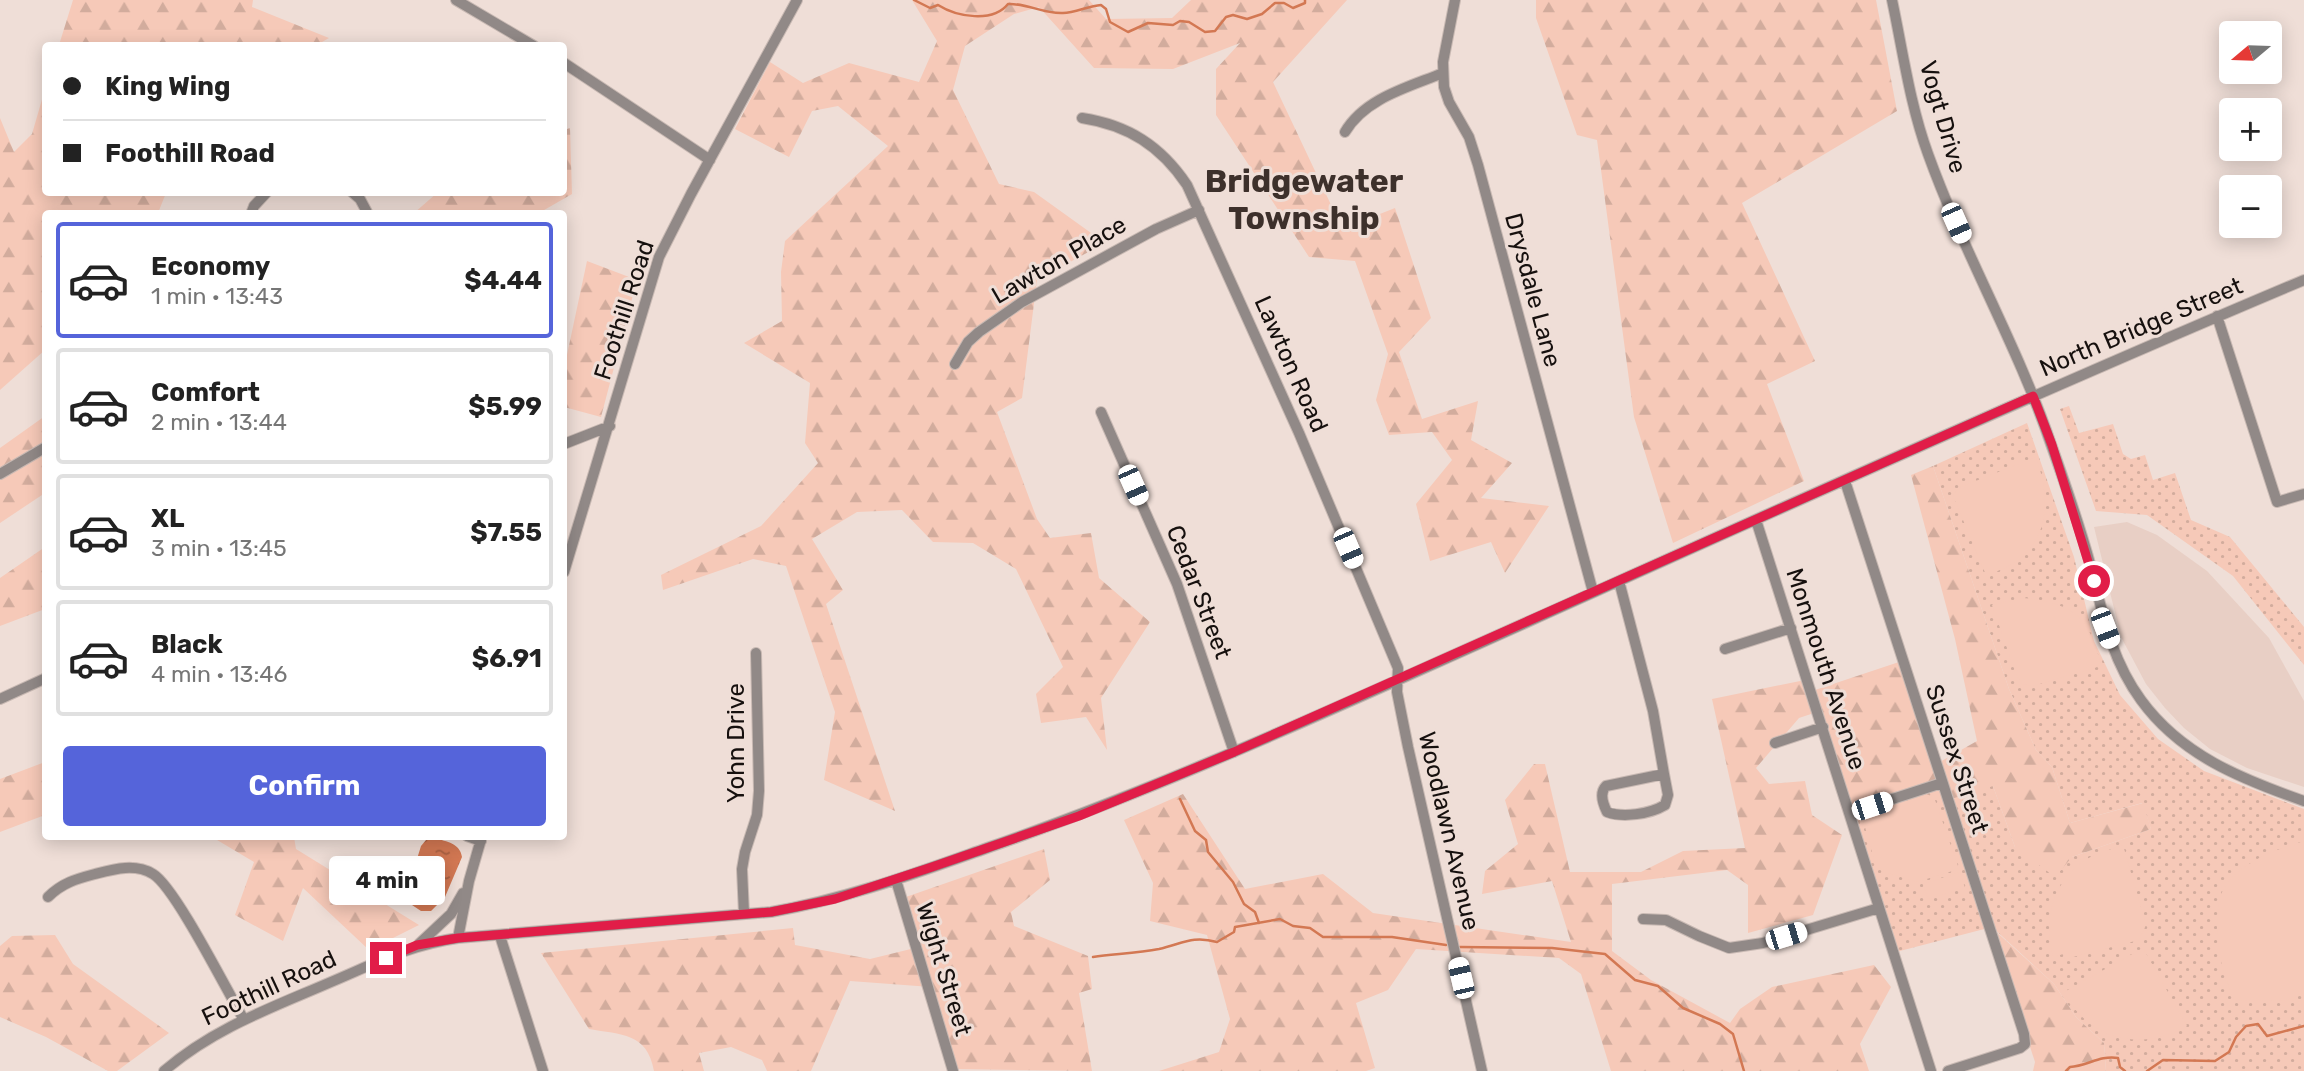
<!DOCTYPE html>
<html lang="en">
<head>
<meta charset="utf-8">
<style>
	body { margin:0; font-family:Rubik,sans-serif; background:#f6f6f6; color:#222; height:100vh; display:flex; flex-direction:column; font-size:26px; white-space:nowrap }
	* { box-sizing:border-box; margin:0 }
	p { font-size:23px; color:#767676 }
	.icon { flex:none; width:38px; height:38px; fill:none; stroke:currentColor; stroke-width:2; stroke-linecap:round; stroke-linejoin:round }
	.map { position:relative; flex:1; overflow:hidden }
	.drawer { position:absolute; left:42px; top:210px; width:525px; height:630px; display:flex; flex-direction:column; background:#fff; border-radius:7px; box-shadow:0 4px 18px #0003 }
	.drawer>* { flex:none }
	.hud { position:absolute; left:42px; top:42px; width:525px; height:154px; border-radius:7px; box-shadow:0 4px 18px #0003; display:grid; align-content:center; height:154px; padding:0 21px; background:#fff }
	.needle { width:46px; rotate:251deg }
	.tools { position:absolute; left:2219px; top:21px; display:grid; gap:14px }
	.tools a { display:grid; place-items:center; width:63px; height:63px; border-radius:7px; background:#fff; box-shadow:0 4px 18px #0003; font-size:35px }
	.end { position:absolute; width:32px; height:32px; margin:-16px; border:9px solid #e11d48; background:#fff; box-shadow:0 0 0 4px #fff }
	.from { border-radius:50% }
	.bubble { position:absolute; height:49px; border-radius:7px; background:#fff; box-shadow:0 4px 18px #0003; font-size:23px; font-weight:700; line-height:49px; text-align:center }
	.car { position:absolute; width:21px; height:42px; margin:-21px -10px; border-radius:9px; box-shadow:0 0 5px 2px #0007; background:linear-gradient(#fff 24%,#345 0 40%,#fff 0 76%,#345 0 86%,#fff 0) }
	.hud b { display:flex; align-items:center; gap:24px; height:66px; font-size:26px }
	.hud b+b { border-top:2px solid #e0e0e0 }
	.hud i { width:18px; height:18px; background:#222 }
	ul { padding:12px 0 0; list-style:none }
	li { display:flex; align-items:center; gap:21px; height:116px; margin:0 14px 10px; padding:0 7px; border:4px solid #e0e0e0; border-radius:7px }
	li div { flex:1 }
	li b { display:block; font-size:26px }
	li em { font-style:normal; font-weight:700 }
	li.active { border-color:#5564da }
	li>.icon { width:63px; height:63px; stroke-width:1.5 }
	.action { display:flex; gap:14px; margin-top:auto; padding:14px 21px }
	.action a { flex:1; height:80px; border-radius:7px; background:#5564da; color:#fff; font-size:28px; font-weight:700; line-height:80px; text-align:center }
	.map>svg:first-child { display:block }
</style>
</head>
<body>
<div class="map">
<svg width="2304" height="1071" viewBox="0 0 2304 1071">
	<defs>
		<pattern id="grass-dots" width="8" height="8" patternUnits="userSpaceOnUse" patternTransform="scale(1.75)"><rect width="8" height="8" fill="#f6c9b8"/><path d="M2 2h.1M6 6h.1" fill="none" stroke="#d2ac9d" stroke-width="1.8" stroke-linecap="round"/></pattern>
		<pattern id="forest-firs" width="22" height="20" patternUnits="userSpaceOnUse" patternTransform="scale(1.75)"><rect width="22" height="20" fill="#f6c9b8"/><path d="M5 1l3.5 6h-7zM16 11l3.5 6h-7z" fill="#d2ac9d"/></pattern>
		<pattern id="water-ripples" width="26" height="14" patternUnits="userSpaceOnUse" patternTransform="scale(1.75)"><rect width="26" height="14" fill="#d37853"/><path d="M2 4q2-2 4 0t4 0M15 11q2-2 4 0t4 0" fill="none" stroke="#aa6143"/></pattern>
	</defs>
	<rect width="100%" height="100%" fill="#efded7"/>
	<path fill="#e8cfc5" d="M2127,522L2157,535L2207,571L2269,638L2304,701V787L2247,768L2210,749L2184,728L2165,708L2146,684L2121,637L2094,527Z"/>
	<path fill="url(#grass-dots)" d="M2069,406L2079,433L2113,424L2123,454L2131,459L2145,455L2153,480L2175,473L2191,520L2230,537L2304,627V665L2233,576L2147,515L2096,511L2060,409Z
		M2027,423L2074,557L2094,641L2120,695L2158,739L2204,771L2304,809V1071H2106L2104,1043L2076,1017L2054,984L1992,927L1896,952L1851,809L1945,779L1993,786L2015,847L2072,857L2151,829L2142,803L2070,823L2052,767L2036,750L2009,689L1933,466Z"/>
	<path fill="url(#forest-firs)" d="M73,0H253L252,7L329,38L315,46L59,45Z
		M912,0H1089L1106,19L1172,18L1191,0H1347L1273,82L1333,209L1357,223L1395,208L1431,318L1399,352L1422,419L1478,401L1471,440L1512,463L1481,498L1549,506L1505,573L1491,542L1430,561L1416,504L1452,460L1432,432L1389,435L1376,400L1388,354L1355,261L1309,257L1216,115V69L1240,43L1173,69L1094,68L1039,7L1014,14L965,46L953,90L999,184L1034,192L1105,243L1037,280L1022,398L997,412L1037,519L1050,538L1091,533L1099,578L1150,622L1101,698L1107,750L1086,717L1041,723L1036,694L1063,667L1016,569L973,543L933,542L902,510L857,512L812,539L843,590L826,604L895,811L824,780L835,712L786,566L753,559L663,590L661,575L761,526L818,463L805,443L810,383L744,343L782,321L781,272L785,241L888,146L838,106L812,111L789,157L735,129L770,62L803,83L849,63L919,82L937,41Z
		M1536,0H1876L1897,111L1742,203L1815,361L1767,384L1804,481L1673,543L1634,417L1597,140L1577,135L1536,18Z
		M45,89L46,192L166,193L158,213L46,214L45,350L0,390V118L14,152L32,134Z
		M570,128L572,194L539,213H414L437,193L564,192V130Z
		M587,261L637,280L601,417L564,407V369Z
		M45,416V493L0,523V448Z
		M1933,466L2009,689L2036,750L2052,767L2070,823L2143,803L2151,829L2072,857L2055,877L2015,847L1993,786L1951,799L1945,780L1851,809L1820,711L1799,718L1756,768L1769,784L1805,781L1812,815L1842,835L1813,915L1748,933V885L1727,870L1612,884V951L1651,980L1730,1023L1740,1009L1772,987L1874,965L1891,987L1860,1044L1869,1071H1611L1581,974L1559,958L1416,949L1388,990L1356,1003L1375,1068L1366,1071H1159L1219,1052L1230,1019L1207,935L1150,921L1153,883L1124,820L1183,794L1245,889L1323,874L1373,913L1571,942L1552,881L1482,894L1485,871L1518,844L1505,800L1534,764H1545L1570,872H1641L1683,851L1745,848L1712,699L1810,679L1815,690L1905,660L1938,763L1977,741L1955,639L1911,475Z
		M45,547V609L0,626V578Z
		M45,762V815L0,832V779Z
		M212,837H294L296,849L419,925L369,950L303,888L283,941L235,915L254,862Z
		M1044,849L1050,880L1011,912L1014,926L1088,956L1092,989L1079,993L1092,1071L954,1069L931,987L850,981L811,1071H767L762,1060L731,1047L699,1053L704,1071H654C647,1032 621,1035 589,1029L541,953L793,928L795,945L870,959L919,947L903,898Z
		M1991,927L2054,984L2076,1017L2104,1043L2106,1071H2033L2035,1062Z
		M55,935L73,964L169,1033L117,1071H108L46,1037L0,1017V946L12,936Z"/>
	<path fill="#f6c9b8" d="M2036,457C2055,510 2046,558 1986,575L1953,496L1958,488Z
		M2023,598C2046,600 2073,605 2086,626C2093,636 2096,650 2101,662L2097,667L2033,686L2022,684L2016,674L1992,605Z
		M1926,794L1934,797L1959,869L1917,882L1885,872L1875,863L1862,816Z
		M2304,841V994L2283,1001L2234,1000C2222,970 2214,944 2218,911C2219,904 2219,897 2223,890C2238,863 2276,849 2304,841Z
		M2123,845L2146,925L2139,940L2065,959L2063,954L2053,957C2044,922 2051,885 2082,862C2093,854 2109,850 2123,845Z
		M1960,872L1965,888L1928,899L1923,884Z
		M2143,948L2187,1026C2142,1052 2089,1041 2064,992Z"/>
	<path fill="url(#water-ripples)" d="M435,838C447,842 460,843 462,857L445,897L431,911H421L412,905L407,891L421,846L426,840Z"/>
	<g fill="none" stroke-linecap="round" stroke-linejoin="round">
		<path stroke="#d37853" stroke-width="2.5" d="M914,0L930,8L938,5C957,17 993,23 1008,4C1027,3 1043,14 1063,13C1075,13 1088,6 1101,5L1106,9L1110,22L1128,32L1148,23L1173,25L1180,21L1189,22L1205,32L1215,31L1226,17L1233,15L1247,19L1262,14L1275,3H1284L1293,8L1305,3V0
			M1180,799L1195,831L1206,840L1208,852L1233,882L1244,904L1255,912L1259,923
			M1460,947L1552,948L1605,954L1635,980L1658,986L1683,1008L1720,1024L1733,1034L1744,1071
			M1093,957C1115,954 1137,953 1159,949C1182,944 1192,935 1217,942L1234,932L1235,927L1280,919L1293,926L1310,928L1323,937H1392L1446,945
			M2066,1071L2070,1067C2087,1066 2100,1055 2118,1058L2120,1067L2125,1071
			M2147,1071L2163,1060L2215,1061L2229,1052L2236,1037L2246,1026L2258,1024L2267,1036L2304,1026"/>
		<defs>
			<path id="minor" d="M456,0L534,46
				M1455,0L1443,62L1444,87L1449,102L1469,137L1478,165L1593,592
				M1892,0C1903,52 1910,105 1928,154C1964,254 2018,346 2052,447C2066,486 2080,527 2091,567C2103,615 2111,659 2141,700C2181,755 2241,779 2304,801
				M564,63L710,160
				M1082,118C1128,125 1161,146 1187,185L1299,433L1398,668L1397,692L1408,747L1482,1071
				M1345,132C1365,98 1409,87 1443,73
				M352,192L360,199L368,214
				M251,214L254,206L267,192
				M2217,316L2277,502L2304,494
				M955,364L968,342L979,332L1022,302L1156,229L1199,210
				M1101,412L1177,584L1234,752
				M564,444L610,426
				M0,474L46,447
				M1845,481L2024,1034L2025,1044L2020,1048L1948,1071
				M1756,520L1931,1071
				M564,572L659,257L691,194L797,0
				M1619,581L1653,711L1664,774
				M1725,649L1791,628
				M0,699L46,678
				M1775,743L1823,727
				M1664,774L1668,795L1665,805C1650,814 1623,818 1607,812C1603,804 1599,793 1606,786Z
				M1849,813L1942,783
				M467,836L481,841
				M896,880L953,1071
				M48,897C62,883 76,879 95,874C114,869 135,863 153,874C175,887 227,991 244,1020
				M744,914L742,869L745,852L757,815L759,791L756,653
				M1643,919L1666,920L1699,936L1729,948L1763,943L1879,908
				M500,936L543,1071
				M458,938L469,881L482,836
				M419,944L451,914L463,893
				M164,1071C214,1028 271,1008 331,982C376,963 409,945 458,938L771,912C846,899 916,873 987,848C1137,796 1282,732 1427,667C1718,537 2009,404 2304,280"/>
		</defs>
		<use href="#minor" stroke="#c8b9b3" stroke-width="12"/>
		<use href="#minor" stroke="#918987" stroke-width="10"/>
	</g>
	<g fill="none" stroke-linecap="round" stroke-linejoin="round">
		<path stroke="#e11d48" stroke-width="9" d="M386,958L417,945L458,938L771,912L835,899L932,867L1079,816L1234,752L2033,396L2052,445L2094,581"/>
	</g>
	<g text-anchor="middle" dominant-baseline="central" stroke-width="6" stroke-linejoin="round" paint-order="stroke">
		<g font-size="24" fill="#16100e" stroke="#efded7">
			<text transform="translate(1943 117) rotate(74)">Vogt Drive</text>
			<text transform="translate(1059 260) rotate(-30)">Lawton Place</text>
			<text transform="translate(1533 290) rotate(75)">Drysdale Lane</text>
			<text transform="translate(624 310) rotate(-72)">Foothill Road</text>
			<text transform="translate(2141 327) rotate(-23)">North Bridge Street</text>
			<text transform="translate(1291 364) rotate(66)">Lawton Road</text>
			<text transform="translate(1199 592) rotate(69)">Cedar Street</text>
			<text transform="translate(1826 669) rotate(72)">Monmouth Avenue</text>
			<text transform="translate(736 743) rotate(-90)">Yohn Drive</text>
			<text transform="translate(1957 759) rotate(72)">Sussex Street</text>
			<text transform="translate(1449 831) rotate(77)">Woodlawn Avenue</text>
			<text transform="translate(944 969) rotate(73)">Wight Street</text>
			<text transform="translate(269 988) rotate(-25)">Foothill Road</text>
		</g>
		<g font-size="32" font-weight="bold" fill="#3d302b" stroke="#efded7">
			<text x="1304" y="181">Bridgewater<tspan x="1304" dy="37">Township</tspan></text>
		</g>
	</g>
</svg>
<div class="tools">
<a><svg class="needle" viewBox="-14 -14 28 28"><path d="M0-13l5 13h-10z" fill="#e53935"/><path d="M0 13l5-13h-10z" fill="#767676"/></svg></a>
<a>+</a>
<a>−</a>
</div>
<i class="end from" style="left:2094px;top:581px"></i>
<i class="end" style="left:386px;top:958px"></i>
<div class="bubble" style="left:329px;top:856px;width:116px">4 min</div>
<i class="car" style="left:1956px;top:223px;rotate:156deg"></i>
<i class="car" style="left:1133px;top:485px;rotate:156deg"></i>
<i class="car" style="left:1348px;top:548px;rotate:157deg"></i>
<i class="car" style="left:2105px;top:628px;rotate:159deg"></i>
<i class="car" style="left:1872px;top:806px;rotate:72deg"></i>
<i class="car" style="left:1786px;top:936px;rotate:73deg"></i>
<i class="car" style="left:1461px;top:978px;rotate:347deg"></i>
<div class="hud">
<b><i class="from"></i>King Wing</b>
<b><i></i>Foothill Road</b>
</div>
<section class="drawer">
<ul>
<li class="active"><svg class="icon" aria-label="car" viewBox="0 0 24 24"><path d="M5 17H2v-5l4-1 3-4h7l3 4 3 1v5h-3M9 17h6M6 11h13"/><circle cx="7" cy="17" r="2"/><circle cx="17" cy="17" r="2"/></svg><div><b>Economy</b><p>1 min · 13:43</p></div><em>$4.44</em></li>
<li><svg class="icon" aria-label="car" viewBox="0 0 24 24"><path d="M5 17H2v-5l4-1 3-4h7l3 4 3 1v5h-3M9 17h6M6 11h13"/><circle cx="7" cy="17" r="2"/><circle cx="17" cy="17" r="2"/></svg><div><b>Comfort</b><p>2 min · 13:44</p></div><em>$5.99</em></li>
<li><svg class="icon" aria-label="car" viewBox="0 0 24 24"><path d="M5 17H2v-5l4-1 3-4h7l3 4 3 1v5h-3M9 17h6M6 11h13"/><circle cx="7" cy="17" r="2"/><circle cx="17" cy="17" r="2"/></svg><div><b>XL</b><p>3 min · 13:45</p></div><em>$7.55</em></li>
<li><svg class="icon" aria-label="car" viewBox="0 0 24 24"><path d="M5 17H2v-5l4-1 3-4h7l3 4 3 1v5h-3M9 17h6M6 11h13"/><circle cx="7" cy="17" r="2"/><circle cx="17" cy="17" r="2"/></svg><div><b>Black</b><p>4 min · 13:46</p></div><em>$6.91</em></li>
</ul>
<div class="action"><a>Confirm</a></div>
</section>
</div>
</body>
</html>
